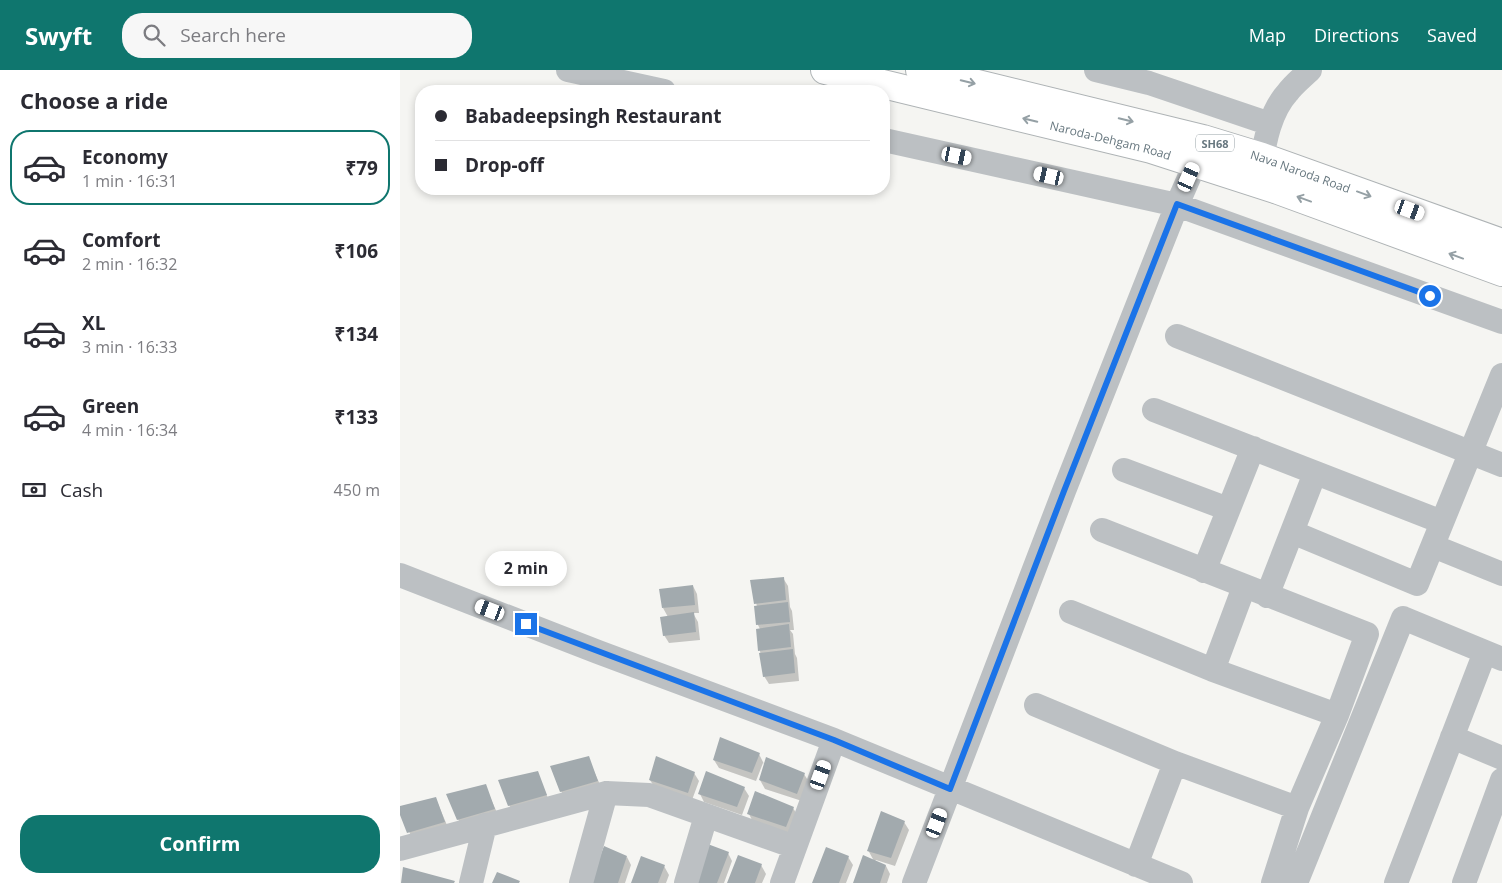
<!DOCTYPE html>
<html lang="en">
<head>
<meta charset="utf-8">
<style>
	body { margin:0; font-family:"Open Sans",sans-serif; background:#f7f7f7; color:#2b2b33; height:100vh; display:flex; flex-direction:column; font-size:19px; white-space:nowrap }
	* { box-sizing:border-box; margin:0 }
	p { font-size:16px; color:#7c7c81 }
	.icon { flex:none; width:28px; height:28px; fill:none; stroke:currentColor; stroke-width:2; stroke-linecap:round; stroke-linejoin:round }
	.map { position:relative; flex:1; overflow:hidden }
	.side { display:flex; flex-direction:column; background:#fff; width:400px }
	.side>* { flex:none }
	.banner { position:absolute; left:15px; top:15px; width:475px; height:110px; border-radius:20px; box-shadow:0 2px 8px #0003; display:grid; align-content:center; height:110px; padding:0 20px; background:#fff }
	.end { position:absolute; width:22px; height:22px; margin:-11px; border:6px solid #1a73e8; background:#fff; box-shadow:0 0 0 2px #fff }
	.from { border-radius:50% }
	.bubble { position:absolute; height:35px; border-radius:18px; background:#fff; box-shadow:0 2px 8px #0003; font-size:16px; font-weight:700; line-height:35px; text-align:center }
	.car { position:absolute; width:15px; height:30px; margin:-15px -8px; border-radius:6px; box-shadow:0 0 4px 1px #0007; background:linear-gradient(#fff 24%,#345 0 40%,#fff 0 76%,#345 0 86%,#fff 0) }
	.banner b { display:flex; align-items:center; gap:18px; height:48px; font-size:19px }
	.banner b+b { border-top:1px solid #e1e1e2 }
	.banner i { width:12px; height:12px; background:#2b2b33 }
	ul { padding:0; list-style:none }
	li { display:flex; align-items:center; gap:15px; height:75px; margin:0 10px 8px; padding:0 10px; border:2px solid transparent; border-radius:20px }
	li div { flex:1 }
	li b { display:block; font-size:19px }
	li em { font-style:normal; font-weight:700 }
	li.active { border-color:#0f766e }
	li>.icon { width:45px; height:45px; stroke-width:1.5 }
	h2 { padding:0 20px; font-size:22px; line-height:60px }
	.pay { display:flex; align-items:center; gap:12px; height:55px; padding:0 20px; font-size:19px }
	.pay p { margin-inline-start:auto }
	.action { display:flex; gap:10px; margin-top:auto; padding:10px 20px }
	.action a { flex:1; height:58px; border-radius:20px; background:#0f766e; color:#fff; font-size:20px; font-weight:700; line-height:58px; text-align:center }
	header { display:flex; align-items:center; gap:30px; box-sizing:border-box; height:70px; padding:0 25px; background:#0f766e; color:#fff }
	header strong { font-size:24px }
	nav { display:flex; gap:28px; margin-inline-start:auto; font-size:18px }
	.search { width:350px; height:45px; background:#f7f7f7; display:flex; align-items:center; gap:12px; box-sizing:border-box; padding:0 18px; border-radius:20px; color:#7c7c81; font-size:19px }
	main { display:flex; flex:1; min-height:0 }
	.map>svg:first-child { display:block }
</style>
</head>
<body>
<header>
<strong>Swyft</strong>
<div class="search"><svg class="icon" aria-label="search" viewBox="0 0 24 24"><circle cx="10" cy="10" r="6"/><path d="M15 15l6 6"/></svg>Search here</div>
<nav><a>Map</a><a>Directions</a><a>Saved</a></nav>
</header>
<main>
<section class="side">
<h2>Choose a ride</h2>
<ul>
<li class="active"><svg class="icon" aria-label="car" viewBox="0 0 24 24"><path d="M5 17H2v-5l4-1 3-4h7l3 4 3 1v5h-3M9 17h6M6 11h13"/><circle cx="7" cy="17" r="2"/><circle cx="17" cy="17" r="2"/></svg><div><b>Economy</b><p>1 min · 16:31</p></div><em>₹79</em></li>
<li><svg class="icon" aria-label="car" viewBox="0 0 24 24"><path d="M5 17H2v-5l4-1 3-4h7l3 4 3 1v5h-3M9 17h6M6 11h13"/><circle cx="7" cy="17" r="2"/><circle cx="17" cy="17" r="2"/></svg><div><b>Comfort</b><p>2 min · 16:32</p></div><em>₹106</em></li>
<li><svg class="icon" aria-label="car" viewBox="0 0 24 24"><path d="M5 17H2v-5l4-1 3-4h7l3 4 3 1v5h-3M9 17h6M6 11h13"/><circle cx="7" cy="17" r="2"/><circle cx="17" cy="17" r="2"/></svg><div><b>XL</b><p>3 min · 16:33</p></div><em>₹134</em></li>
<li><svg class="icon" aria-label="car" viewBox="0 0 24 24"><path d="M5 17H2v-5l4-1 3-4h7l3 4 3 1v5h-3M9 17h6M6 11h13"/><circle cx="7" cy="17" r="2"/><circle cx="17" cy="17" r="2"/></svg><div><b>Green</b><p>4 min · 16:34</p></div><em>₹133</em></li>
</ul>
<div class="pay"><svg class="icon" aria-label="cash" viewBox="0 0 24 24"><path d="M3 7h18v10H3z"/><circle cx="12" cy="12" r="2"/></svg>Cash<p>450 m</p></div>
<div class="action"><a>Confirm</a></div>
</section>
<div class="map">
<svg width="1102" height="813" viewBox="0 0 1102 813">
	<rect width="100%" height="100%" fill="#f5f5f2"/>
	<path fill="#0003" d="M383,508L388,516L390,537L392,541L394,560H390L393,564L395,584L397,588L399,611L369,614L364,606L360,581L358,560L360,559L358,555L355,537H357L352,511Z
		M293,516L297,524L299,543H293L298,552L300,570L269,573L264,565L268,547L263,538Z
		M359,684L364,694L363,693L356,711L319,698L314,690Z
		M188,688L202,719L166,730L161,721Z
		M367,689L404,704L409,712L402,731L365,719L360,710Z
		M137,702L150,733L114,743L109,735Z
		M294,703L299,711L292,730L255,718L250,710Z
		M85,716L99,747L62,757L58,749Z
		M344,718L349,726L342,745L304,732L300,724Z
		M36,729L49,760L13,770L0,742V738Z
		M393,738L398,746L391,765L353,752L349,744Z
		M504,752L509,760L495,796L476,790L475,791L486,796L490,804L487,813H454L474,791L468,780Z
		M328,783L332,791L324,813H292Z
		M227,787L231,795L225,813H191Z
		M448,787L453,795L446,813H413Z
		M361,795L366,804L362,813H329Z
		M264,796L269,805L266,813H232Z"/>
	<path fill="#a2aaae" d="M384,507L386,530L354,534L350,510Z
		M293,515L295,535L262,538L259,519Z
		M388,532L390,552L356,555L354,536Z
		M294,542L296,562L263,566L260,547Z
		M389,554L391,577L358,581L356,559Z
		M393,579L395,603L363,607L359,583Z
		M320,667L360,683L352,703L313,690Z
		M189,686L198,711L160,722L150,696Z
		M256,686L295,702L288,723L249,710Z
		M366,687L405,703L397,724L359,710Z
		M138,701L147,725L108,736L98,710Z
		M306,701L345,717L337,737L298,724Z
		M86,714L95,739L57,750L46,724Z
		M355,721L394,737L386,757L347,744Z
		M36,727L45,752L7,763L0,745V736Z
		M481,741L505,751L491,788L467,781Z
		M305,773L329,782L317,813H294Z
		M204,776L227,786L218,813H190Z
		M426,777L449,786L439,813H412Z
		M338,785L362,794L355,813H327Z
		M463,785L486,795L480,813H453Z
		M241,786L265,795L258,813H231Z
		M3,797L55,811L54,813H1Z
		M97,802L120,811L119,813H92Z"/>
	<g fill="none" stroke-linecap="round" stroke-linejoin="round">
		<defs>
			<g id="primary">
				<path id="s1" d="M425,0L751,79L878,120L1102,202"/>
				<path id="s2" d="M520,0L803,69L862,87L1102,173"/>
			</g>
		</defs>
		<use href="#primary" stroke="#aeb3b5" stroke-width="30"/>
		<path stroke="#bcc0c3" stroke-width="24" d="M168,0L264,21
			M696,0L749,13L870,54
			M484,70L777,135L1102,252
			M859,105C864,77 868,44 888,22C894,14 903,7 910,0
			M777,266L1102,395
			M754,340L1042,452
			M724,400L828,439
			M702,460L967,564L937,645L897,738L873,813
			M892,462L1017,514L1102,305
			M1033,476L1102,504
			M804,501L853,378
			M0,505L198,582L434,670L781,813
			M867,526L915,403
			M671,542L813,600L937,645
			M813,600L844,517
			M636,635L775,693L897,738
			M1052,667L1102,688
			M0,779L206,723L249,725L395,777
			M736,795L775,693
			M71,813L85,755
			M181,813L206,723
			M286,813L306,746
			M382,813L434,670
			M514,813L664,421L777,135L795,94L801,75
			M896,813L1003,548L1102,589
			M996,813L1085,582
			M1064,813L1102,710"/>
		<use href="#primary" stroke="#fff" stroke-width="28"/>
	</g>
	<defs><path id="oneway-shaft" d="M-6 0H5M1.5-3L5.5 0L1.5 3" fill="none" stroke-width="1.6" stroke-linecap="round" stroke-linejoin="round" transform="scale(1.25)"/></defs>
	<g stroke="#95a0a5">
		<use href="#oneway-shaft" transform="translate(568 12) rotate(14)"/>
		<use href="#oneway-shaft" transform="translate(630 50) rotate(-166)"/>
		<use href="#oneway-shaft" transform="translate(726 50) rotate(14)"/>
		<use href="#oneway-shaft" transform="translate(964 124) rotate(20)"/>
		<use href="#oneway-shaft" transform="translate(904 129) rotate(-160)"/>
		<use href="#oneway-shaft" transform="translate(1056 186) rotate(-160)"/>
	</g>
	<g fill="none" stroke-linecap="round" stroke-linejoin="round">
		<path stroke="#1a73e8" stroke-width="6" d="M126,554L434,670L550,719L664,421L777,134L1030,226"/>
	</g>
	<g text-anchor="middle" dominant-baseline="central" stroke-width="5" stroke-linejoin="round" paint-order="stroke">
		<rect fill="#fff" stroke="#95a0a5" stroke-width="1" x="796" y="64.5" width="38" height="17" rx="4"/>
		<g font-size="11" font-weight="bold" fill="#67777f">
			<text x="815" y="73">SH68</text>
		</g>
		<g font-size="12" fill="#67777f" stroke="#fff">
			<text stroke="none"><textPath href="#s1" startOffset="294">Naroda-Dehgam Road</textPath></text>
			<text stroke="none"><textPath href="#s2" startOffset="394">Nava Naroda Road</textPath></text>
		</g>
	</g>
</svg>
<i class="end from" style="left:1030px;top:226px"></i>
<i class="end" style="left:126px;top:554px"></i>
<div class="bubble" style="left:85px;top:481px;width:82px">2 min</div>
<i class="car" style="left:557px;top:86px;rotate:102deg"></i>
<i class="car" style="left:649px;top:106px;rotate:283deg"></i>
<i class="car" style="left:789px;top:107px;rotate:24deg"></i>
<i class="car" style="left:1010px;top:140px;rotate:110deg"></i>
<i class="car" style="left:90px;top:540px;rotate:291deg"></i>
<i class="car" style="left:421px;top:705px;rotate:20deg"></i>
<i class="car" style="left:537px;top:753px;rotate:21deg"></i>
<div class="banner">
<b><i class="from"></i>Babadeepsingh Restaurant</b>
<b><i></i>Drop-off</b>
</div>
</div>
</main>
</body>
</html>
